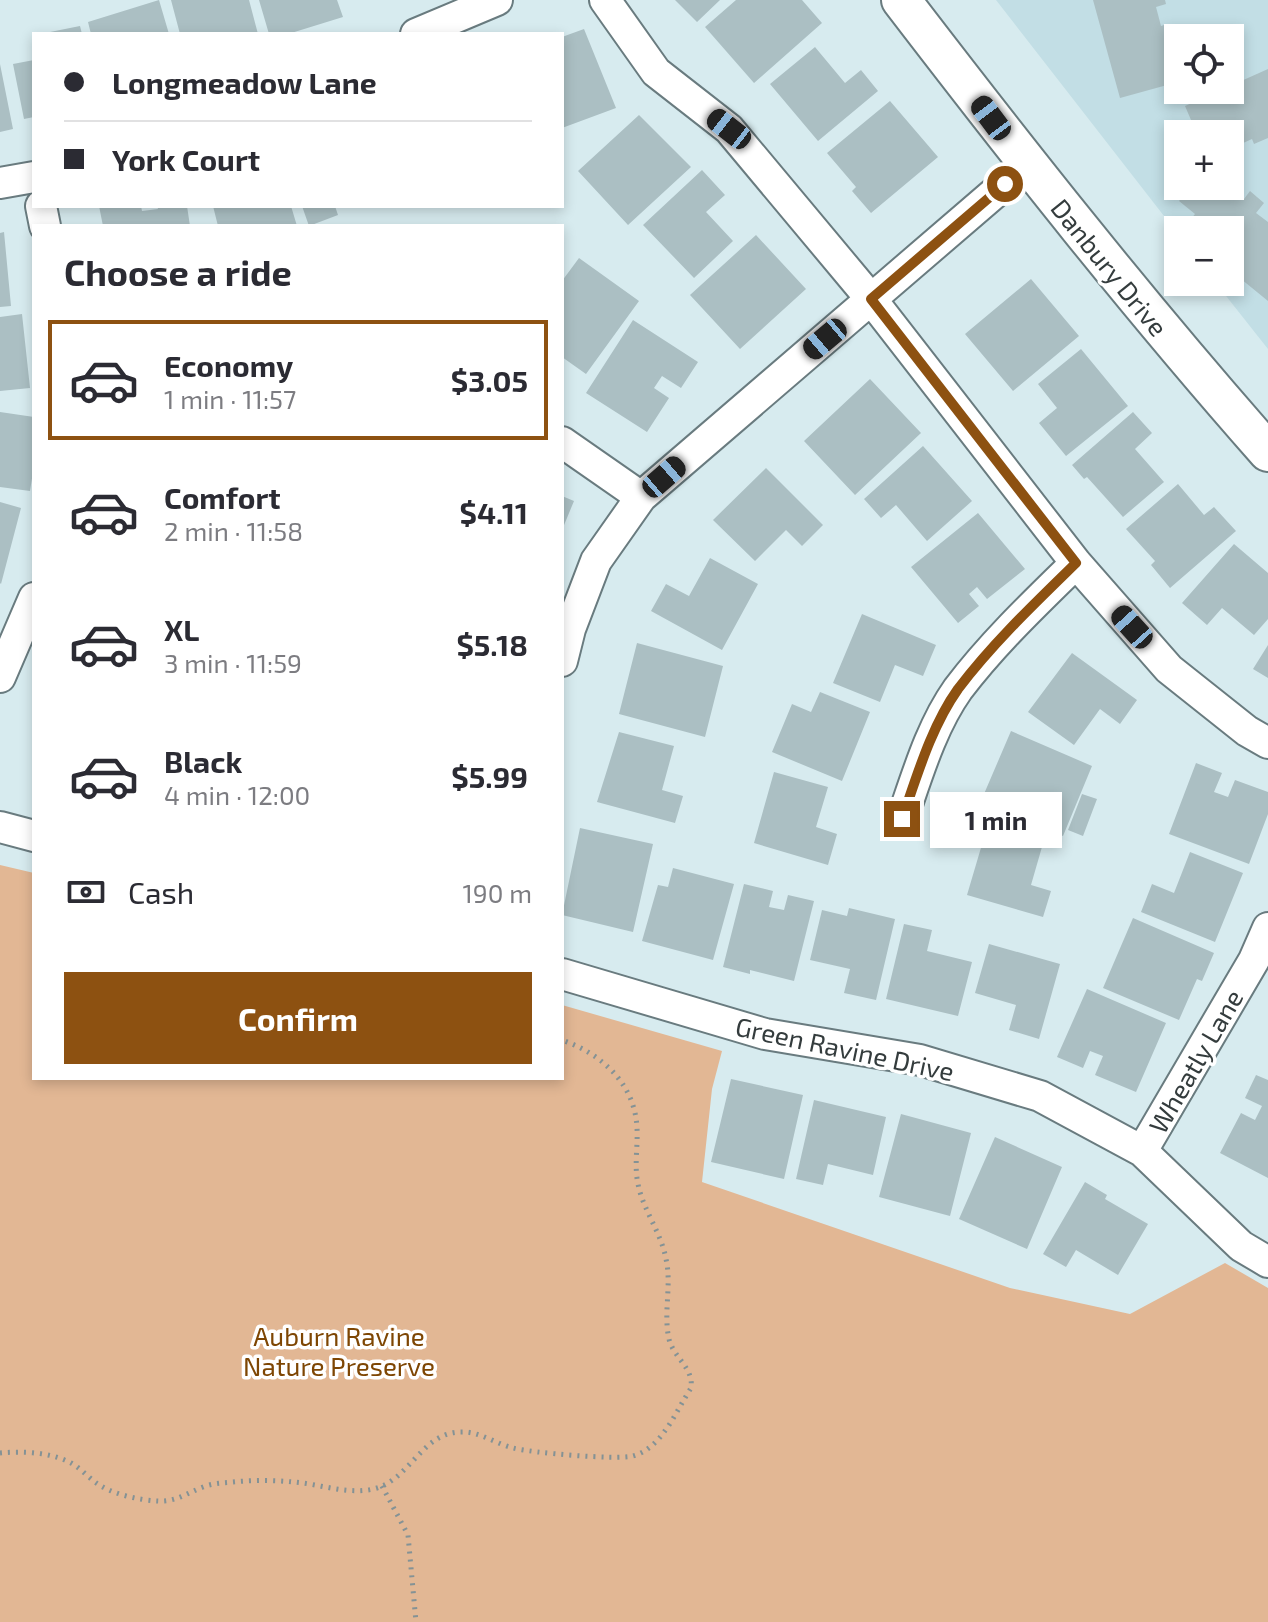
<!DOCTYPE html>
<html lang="en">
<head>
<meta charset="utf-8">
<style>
	body { margin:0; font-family:"Exo 2",sans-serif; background:#f7f7f7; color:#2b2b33; height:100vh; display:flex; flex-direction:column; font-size:30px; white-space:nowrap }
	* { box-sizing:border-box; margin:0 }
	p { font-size:26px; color:#7c7c81 }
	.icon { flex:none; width:44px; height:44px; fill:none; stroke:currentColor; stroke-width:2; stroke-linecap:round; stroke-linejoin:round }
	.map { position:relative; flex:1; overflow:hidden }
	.sheet { position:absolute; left:32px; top:224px; width:532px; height:856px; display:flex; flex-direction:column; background:#fff; border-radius:0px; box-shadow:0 4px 12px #0003 }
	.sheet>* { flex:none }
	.top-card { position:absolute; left:32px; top:32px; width:532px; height:176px; border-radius:0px; box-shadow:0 4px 12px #0003; display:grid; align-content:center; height:176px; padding:0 32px; background:#fff }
	.buttons { position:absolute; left:1164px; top:24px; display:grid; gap:16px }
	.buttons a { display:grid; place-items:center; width:80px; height:80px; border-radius:0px; background:#fff; box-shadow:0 4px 12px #0003; font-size:40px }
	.end { position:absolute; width:36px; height:36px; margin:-18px; border:10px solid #8d5111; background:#fff; box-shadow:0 0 0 4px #fff }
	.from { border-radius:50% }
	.bubble { position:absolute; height:56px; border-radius:0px; background:#fff; box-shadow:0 4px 12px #0003; font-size:26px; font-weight:700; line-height:56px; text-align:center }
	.car { position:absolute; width:24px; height:48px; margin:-24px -12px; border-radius:10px; box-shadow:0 0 6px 2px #0007; background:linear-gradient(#222 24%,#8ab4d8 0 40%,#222 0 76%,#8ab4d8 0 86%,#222 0) }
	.top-card b { display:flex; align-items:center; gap:28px; height:76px; font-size:30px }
	.top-card b+b { border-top:2px solid #e1e1e2 }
	.top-card i { width:20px; height:20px; background:#2b2b33 }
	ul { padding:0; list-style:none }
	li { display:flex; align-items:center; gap:24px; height:120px; margin:0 16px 12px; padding:0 16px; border:4px solid transparent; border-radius:0px }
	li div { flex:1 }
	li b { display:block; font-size:30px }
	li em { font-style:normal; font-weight:700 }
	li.selected { border-color:#8d5111 }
	li>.icon { width:72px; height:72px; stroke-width:1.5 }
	h2 { padding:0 32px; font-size:36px; line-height:96px }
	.pay { display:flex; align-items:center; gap:20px; height:88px; padding:0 32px; font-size:30px }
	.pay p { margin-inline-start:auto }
	.primary-button { display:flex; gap:16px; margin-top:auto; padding:16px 32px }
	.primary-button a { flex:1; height:92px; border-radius:0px; background:#8d5111; color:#fff; font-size:32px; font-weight:700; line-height:92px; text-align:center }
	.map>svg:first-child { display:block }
</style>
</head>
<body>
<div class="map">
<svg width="1268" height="1622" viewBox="0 0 1268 1622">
	<rect width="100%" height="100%" fill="#d7ebef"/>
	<path fill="#c2dee5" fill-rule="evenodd" d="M996,0H1268V349L1215,282H1230V230H1178V234ZM1178,38H1230V90H1178ZM1178,134H1230V186H1178Z"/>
	<path fill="#e2b794" d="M0,865L34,873V1078H562V1005L722,1051L712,1089L702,1182L1010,1288L1130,1314L1225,1263L1268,1288V1622H0Z"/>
	<path fill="#abbfc3" d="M159,0L169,34H91L88,22Z
		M171,0H249L258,34H180Z
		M259,0H337L343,17L288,34H269Z
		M675,0H720L697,22Z
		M736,0H802L822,23L754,83L705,27Z
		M1093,0H1165L1166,4L1156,7L1161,26L1167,24L1178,62V82L1120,98Z
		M80,26L82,34H45V33Z
		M584,29L616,108L562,128V37Z
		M815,47L845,83L861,70L878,91L818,141L770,84Z
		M34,60V117L24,119L13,64Z
		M0,64L13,129L0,132Z
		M1268,69V138L1254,144L1252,139L1230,149V134H1197L1185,106L1221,90H1230V86Z
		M890,101L938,157L871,213L852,191L856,187L827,153Z
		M639,115L691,167L628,225L578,171Z
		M702,170L725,195L706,212L733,241L694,278L643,225Z
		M1191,186H1228L1244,199L1250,191L1264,203L1256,213L1268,222V301L1230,270V230H1182L1195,214L1179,201Z
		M99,206H141L142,211L158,209L157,206H187L190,226H103Z
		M213,206H291L297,226H218Z
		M302,206H335L338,215L309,226Z
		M4,232L11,306L0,307V233Z
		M756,235L806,289L740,349L690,295Z
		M579,258L639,301L586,374L562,357V281Z
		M1031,279L1079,336L1013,391L965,334Z
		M22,314L30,388L0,391V317Z
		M633,320L698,362L681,388L662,376L654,388L669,398L647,432L586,393Z
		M1081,349L1128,406L1066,456L1039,423L1057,408L1038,384Z
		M870,379L921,433L855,495L804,441Z
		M0,412L34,417V466L30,491L0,487Z
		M1133,412L1152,433L1135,449L1164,482L1123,517L1087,477L1084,479L1072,465Z
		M923,446L972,501L927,541L896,505L881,518L864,499Z
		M766,468L823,525L802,546L786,530L755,561L713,520Z
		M1178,484L1204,515L1214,507L1236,531L1170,588L1151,565L1155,561L1126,529Z
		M562,496L574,501L562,530Z
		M0,502L21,508L1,584L0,583Z
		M978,513L1025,569L987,599L977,587L969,594L979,606L958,623L911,567Z
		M1234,544L1268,573V619L1254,635L1222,608L1207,625L1182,603Z
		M710,558L758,584L722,650L651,611L666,584L689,596Z
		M862,614L936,645L923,676L895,665L880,702L833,683Z
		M637,643L723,666L705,737L619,714Z
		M1268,645V678L1253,669Z
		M1072,653L1137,700L1120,724L1100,709L1074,745L1028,712Z
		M820,692L870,712L842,781L772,752L792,704L811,712Z
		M1011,731L1092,766L1063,836L981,801Z
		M619,732L674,746L662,790L683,796L675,823L597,802Z
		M1196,763L1222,773L1214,792L1228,797L1235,780L1268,792V814L1249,864L1169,834Z
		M774,772L828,787L816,827L837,834L828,865L754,843Z
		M1082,794L1097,799L1083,836L1068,830Z
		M988,824L1044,840L1031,885L1051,891L1043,917L967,895Z
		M580,828L653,844L633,932L562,915Z
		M1190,852L1243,873L1215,942L1141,912L1152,884L1174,893Z
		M673,868L734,884L713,960L642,941L658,885L668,887Z
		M744,884L773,891L769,907L784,910L788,895L814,901L794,981L750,970V974L723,967Z
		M849,908L895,919L876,1000L844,993L850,969L810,960L822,910L847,916Z
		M1133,918L1214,953L1202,981L1197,979L1179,1020L1103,988Z
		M904,924L932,930L927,951L972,962L958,1016L886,999Z
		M989,944L1060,964L1039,1039L1009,1030L1016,1005L975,993Z
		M1087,989L1166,1023L1136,1092L1095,1075L1103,1056L1090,1051L1083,1068L1057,1057Z
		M1256,1075L1268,1080V1178L1220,1153L1241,1113L1255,1120L1262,1106L1245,1098Z
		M731,1079L803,1095L784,1179L711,1162Z
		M814,1100L886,1117L873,1175L828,1164L823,1185L796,1179Z
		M901,1114L971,1133L950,1216L879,1197Z
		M995,1137L1062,1167L1027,1249L959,1219Z
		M1085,1182L1107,1195L1105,1199L1148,1224L1118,1275L1076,1250L1066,1267L1043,1254Z"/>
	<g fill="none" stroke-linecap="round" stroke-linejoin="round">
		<defs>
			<path id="minor" d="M605,0L656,72L729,129L871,299L1076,563L1169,669L1247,731L1268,743
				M416,34L497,0
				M0,183L34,177
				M41,206L45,226
				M562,442L641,497
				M562,661L570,629L596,561L641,497L1027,165
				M0,677L34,598
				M902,819C917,776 931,727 958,689C993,643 1035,603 1076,563
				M0,827L34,836
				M562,974L765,1034L920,1060L1040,1096L1142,1151L1241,1246L1268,1262
				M1142,1151L1254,960L1268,928"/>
			<path id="tertiary" d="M901,0C1019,154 1139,306 1268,452"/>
		</defs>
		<use href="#minor" stroke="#697b7f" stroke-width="34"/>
		<use href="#tertiary" stroke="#697b7f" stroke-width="42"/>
		<path stroke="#849295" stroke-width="5" stroke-dasharray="2 6" stroke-linecap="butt" d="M0,1453C23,1451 50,1452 71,1463C80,1468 87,1476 95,1482C111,1494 138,1500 158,1501C176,1502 187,1493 203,1487C213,1483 223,1483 233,1482C253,1480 274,1480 293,1482C321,1484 350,1496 377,1488C410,1478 423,1432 461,1432C479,1431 496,1444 513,1448C533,1453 615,1460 633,1456C662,1448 676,1411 691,1388C694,1368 673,1357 669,1339C663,1313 672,1285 666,1259C661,1232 643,1210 638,1184C634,1166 638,1147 637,1128C635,1084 602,1054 562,1040
			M382,1486L408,1535L416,1622"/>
		<use href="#minor" stroke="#fff" stroke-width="30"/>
		<use href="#tertiary" stroke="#fff" stroke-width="38"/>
	</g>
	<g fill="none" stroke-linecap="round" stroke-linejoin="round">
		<path stroke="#8d5111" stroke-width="10" d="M902,819C917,776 931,727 958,689C993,643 1035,603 1076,563L871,299L1005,184"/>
	</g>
	<g text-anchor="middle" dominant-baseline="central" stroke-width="7" stroke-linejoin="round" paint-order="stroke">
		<g font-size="26" fill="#343c3d" stroke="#fff">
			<text transform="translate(1110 267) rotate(51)">Danbury Drive</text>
			<text transform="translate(845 1048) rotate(12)">Green Ravine Drive</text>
			<text transform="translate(1195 1061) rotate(-60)">Wheatly Lane</text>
		</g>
		<g font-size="26" fill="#7e4603" stroke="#fff">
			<text x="339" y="1335">Auburn Ravine<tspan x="339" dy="30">Nature Preserve</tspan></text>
		</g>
	</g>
</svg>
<div class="buttons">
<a><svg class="icon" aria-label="locate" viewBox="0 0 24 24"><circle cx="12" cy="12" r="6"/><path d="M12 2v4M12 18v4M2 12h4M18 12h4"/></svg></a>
<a>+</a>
<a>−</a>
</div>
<i class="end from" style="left:1005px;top:184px"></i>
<i class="end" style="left:902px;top:819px"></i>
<div class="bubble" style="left:930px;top:792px;width:132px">1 min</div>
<i class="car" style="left:991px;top:118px;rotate:323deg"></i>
<i class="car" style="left:729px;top:129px;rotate:308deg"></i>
<i class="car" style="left:825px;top:339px;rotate:230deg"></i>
<i class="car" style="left:664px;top:477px;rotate:49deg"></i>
<i class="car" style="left:1132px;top:627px;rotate:318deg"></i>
<div class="top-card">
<b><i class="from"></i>Longmeadow Lane</b>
<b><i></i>York Court</b>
</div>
<section class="sheet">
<h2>Choose a ride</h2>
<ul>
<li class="selected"><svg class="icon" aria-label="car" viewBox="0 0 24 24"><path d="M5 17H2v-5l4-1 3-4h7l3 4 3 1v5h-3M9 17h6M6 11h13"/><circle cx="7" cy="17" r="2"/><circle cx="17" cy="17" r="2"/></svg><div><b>Economy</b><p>1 min · 11:57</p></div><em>$3.05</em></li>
<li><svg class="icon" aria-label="car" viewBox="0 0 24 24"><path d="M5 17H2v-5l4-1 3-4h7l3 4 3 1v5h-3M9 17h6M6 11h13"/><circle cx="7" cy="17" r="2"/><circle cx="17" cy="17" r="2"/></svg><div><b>Comfort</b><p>2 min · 11:58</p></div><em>$4.11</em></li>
<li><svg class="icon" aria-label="car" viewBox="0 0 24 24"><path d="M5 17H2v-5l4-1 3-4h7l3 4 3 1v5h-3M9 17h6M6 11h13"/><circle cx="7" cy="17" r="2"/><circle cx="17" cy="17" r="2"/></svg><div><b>XL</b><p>3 min · 11:59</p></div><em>$5.18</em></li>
<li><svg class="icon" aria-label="car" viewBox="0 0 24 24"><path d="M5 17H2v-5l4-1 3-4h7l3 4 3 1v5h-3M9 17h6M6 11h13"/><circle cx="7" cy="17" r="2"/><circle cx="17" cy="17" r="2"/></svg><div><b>Black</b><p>4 min · 12:00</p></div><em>$5.99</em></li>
</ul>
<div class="pay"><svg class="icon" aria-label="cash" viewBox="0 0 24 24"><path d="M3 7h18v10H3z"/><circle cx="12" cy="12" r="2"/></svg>Cash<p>190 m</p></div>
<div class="primary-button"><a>Confirm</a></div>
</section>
</div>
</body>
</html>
